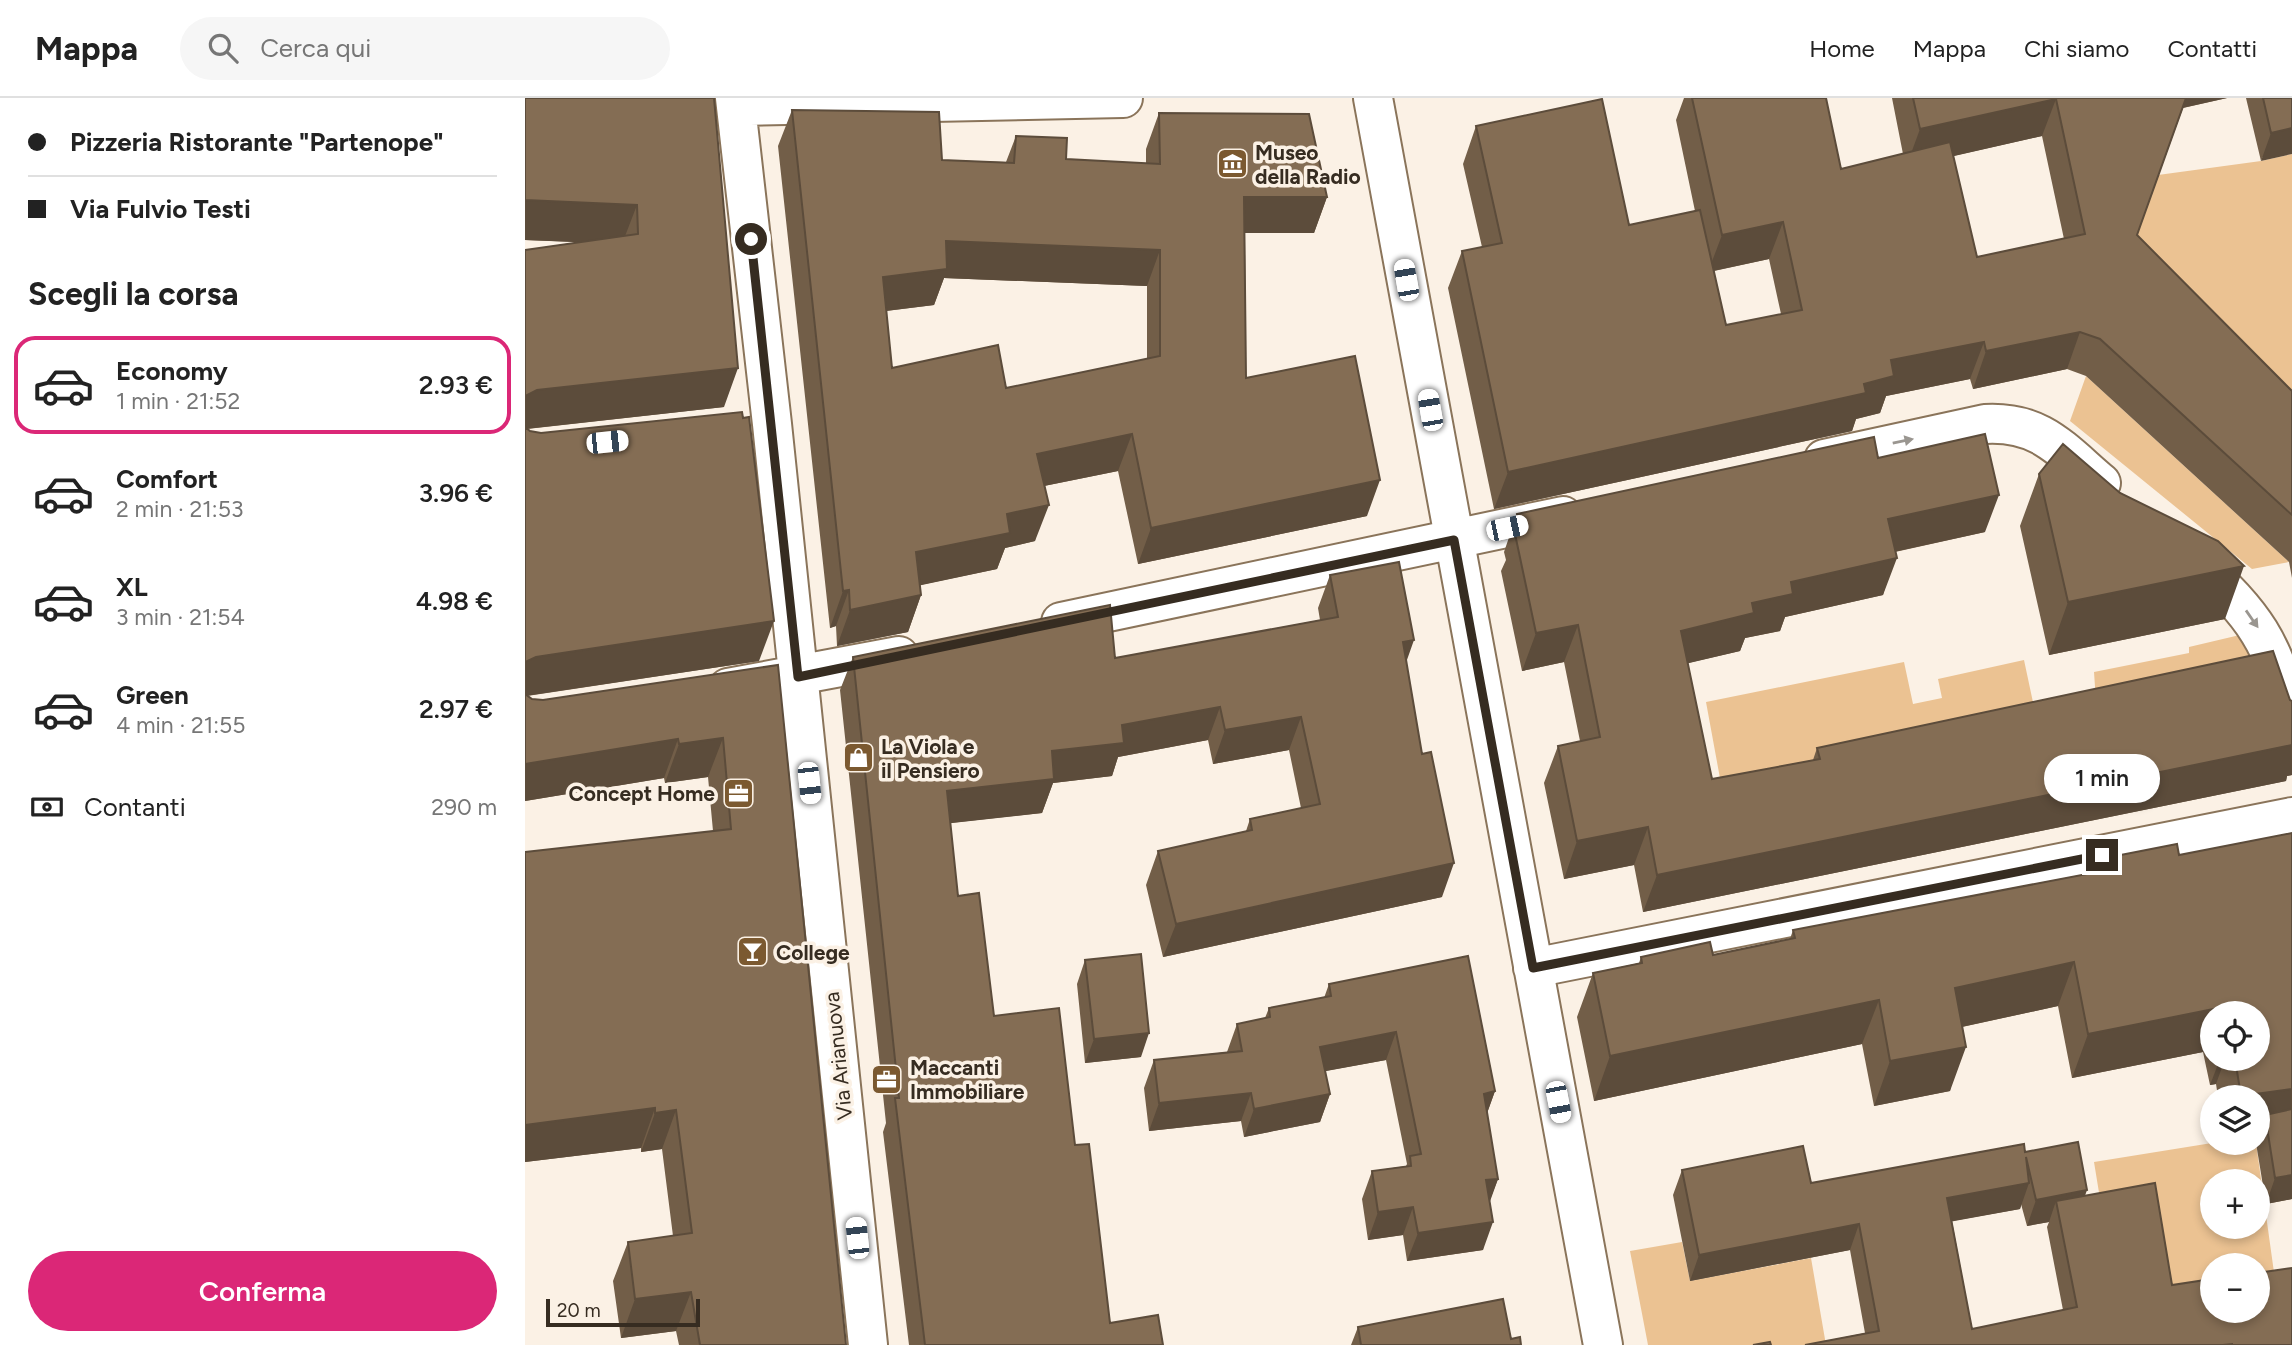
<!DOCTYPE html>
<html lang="it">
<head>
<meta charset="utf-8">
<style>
	body { margin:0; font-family:Figtree,sans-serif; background:#f6f6f6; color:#222; height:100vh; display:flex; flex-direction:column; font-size:26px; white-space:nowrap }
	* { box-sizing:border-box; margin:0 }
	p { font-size:23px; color:#767676 }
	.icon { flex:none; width:38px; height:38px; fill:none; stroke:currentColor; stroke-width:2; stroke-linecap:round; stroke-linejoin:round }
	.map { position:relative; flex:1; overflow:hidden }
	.sheet { display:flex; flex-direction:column; background:#fff; width:525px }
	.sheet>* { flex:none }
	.guide { display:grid; align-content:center; height:154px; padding:0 28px; background:#fff }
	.buttons { position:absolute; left:1675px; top:903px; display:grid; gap:14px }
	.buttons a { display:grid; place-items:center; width:70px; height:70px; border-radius:50%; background:#fff; box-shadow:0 4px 10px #0003; font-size:35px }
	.scale { position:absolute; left:21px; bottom:18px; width:154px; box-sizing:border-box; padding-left:7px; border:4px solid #362c21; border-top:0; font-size:19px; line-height:24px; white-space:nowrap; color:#362c21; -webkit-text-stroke:5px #fbf1e5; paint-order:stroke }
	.end { position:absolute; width:32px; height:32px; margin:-16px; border:9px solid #362c21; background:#fff; box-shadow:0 0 0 4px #fff }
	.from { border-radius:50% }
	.bubble { position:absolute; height:49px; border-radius:24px; background:#fff; box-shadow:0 4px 10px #0003; font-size:23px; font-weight:600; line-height:49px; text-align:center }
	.car { position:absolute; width:21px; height:42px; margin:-21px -10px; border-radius:9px; box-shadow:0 0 5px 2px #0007; background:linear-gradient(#fff 24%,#345 0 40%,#fff 0 76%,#345 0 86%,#fff 0) }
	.guide b { display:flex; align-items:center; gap:24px; height:66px; font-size:26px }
	.guide b+b { border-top:2px solid #e0e0e0 }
	.guide i { width:18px; height:18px; background:#222 }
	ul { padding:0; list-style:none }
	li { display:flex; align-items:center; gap:21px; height:98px; margin:0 14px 10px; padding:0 14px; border:4px solid transparent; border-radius:21px }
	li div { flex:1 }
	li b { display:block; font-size:26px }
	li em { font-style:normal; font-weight:600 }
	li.selected { border-color:#db2777 }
	li>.icon { width:63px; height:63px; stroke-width:1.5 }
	h2 { padding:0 28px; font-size:32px; line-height:84px }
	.pay { display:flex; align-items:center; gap:18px; height:77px; padding:0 28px; font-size:26px }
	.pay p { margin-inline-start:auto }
	.primary-button { display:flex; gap:14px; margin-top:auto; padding:14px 28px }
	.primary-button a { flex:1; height:80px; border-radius:42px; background:#db2777; color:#fff; font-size:28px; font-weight:600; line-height:80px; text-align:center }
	header { display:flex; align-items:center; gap:42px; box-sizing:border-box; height:98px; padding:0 35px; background:#fff; border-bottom:2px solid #e0e0e0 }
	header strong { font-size:33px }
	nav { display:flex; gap:38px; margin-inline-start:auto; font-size:24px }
	.search { width:490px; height:63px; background:#f6f6f6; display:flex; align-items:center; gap:18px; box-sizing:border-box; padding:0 24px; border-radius:38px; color:#767676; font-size:26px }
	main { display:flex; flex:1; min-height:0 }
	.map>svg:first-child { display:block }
</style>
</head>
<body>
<header>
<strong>Mappa</strong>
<div class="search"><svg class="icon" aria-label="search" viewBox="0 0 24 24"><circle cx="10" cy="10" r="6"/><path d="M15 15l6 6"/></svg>Cerca qui</div>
<nav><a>Home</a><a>Mappa</a><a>Chi siamo</a><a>Contatti</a></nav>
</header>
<main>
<section class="sheet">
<div class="guide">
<b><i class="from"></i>Pizzeria Ristorante &quot;Partenope&quot;</b>
<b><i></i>Via Fulvio Testi</b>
</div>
<h2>Scegli la corsa</h2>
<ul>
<li class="selected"><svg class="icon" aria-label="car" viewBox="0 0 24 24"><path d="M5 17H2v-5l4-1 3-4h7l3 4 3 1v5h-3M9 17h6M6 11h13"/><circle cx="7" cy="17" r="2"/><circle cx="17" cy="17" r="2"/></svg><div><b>Economy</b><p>1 min · 21:52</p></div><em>2.93 €</em></li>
<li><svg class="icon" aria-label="car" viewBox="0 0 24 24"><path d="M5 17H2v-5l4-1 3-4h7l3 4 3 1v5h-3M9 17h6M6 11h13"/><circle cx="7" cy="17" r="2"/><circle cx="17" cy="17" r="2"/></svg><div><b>Comfort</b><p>2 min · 21:53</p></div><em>3.96 €</em></li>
<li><svg class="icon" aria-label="car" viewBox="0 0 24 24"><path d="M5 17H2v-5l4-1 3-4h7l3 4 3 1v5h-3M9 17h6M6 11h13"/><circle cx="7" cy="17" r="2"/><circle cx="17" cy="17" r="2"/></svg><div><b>XL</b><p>3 min · 21:54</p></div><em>4.98 €</em></li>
<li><svg class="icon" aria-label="car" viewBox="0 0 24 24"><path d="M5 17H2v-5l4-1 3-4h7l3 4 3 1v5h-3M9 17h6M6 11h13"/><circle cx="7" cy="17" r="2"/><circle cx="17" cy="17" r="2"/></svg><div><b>Green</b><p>4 min · 21:55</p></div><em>2.97 €</em></li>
</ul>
<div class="pay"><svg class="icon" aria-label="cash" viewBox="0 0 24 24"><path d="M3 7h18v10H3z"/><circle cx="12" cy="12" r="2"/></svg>Contanti<p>290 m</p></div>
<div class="primary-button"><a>Conferma</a></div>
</section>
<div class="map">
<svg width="1767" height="1247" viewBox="0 0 1767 1247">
	<rect width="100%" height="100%" fill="#fbf1e5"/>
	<path fill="#ebc292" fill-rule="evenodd" d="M1767,56V344L1593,186L1633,77L1736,63Z
		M1561,278L1764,464L1727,471L1545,323Z
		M1719,536L1737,565L1573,633L1569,574L1664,555V549Z
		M1499,562L1515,637L1201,713L1181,604L1379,564L1388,606L1417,600L1413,581Z
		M1687,1045H1731L1752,1196L1733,1199L1732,1167H1687V1206L1652,1211L1578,1119L1569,1064ZM1687,1083H1732V1129H1687Z
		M1157,1144L1165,1183L1286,1160L1301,1247H1123L1105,1153Z"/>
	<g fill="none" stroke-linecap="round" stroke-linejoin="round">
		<defs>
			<path id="street" d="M210,0L247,326L343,1247
				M848,0L1078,1247
				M211,8L598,0
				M1299,361L1460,326C1515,323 1536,351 1576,385
				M1670,464C1727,512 1752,549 1767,624
				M536,524L1038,418
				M203,590L374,558
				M1008,870L1767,719"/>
		</defs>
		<use href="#street" stroke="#8a745a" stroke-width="42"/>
		<use href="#street" stroke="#fff" stroke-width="38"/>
	</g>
	<path fill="#725e48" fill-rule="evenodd" d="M189,0L199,309L2,331L234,563L2,598L7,601L18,602L253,567L321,1247H154L151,1233L96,1240L88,1183L103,1144L148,1138L137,1051L116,1054V1050L0,1064V754L188,733L183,679L140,685L139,680L0,703V152L53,144L0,142Z
		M1159,0H1301L1316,71L1378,56L1367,0H1702L1658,10L1612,137L1767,293V480L1764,464L1561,278L1542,271L1448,291L1445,281L1361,298L1355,315L1331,321L1327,333L969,411L923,190L937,153L957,149L938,66L951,28L1104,127L1170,113L1151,22ZM1517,38L1539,141L1452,159L1428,58ZM1244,161L1256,216L1201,227L1189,173Z
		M1721,0H1767L1736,63Z
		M267,12L417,62L481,64L491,38L541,61L621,65V51L634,15L802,99L789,135H720L721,280L842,418L613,466L593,373L519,388L510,443L480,450L472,471L395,487L396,497L383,534L312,548L311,528L305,530L253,48ZM419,180L622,188V261L481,290L367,270L361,213L409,207Z
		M1353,360L1460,434L1370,454L1358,497L1260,519L1255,533L1220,540L1215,553L1163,565L1187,681L1288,662L1292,650L1765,602L1767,603V677L1762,678L1761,683L1118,814L1109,767L1039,781L1019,685L1033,648L1055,643L1039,564L997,573L976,473L981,462L979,454L992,416Z
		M1514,376L1700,521L1524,557L1495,428Z
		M805,477L881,563L917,799L638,859L621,787L633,753L721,733L725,721L776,710L764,652L688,666L683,642L593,659L587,678L528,685L517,715L425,725L433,798L469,918L550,1047L585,1225L638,1247H384L358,1034L361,1025L315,592L328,559L590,560L795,522L793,510Z
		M1767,735V1101L1741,1106L1731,1045H1732V999H1693L1691,986L1685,987L1678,954L1547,980L1533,908L1437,929L1425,993L1349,1008L1337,946L1069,1003L1052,919L1068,875L1114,865L1116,859L1188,857L1265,841L1268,832L1571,774L1575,761L1654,757ZM1687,915H1732V961H1687Z
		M560,862L616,959L560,965L552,886Z
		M804,886L970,993L962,1015L973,1081L964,1104L958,1152L882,1163L878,1137L843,1142L837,1101L847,1073L881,1068L882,1066L861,962L800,973L805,996L795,1024L719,1039L716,1023L624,1033L619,990L629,962L702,954L712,926L740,920L744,910L799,900Z
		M1500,1054L1560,1098L1647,1187L1767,1247H1280L1340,1235L1325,1152L1165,1183L1148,1097L1157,1072L1286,1085ZM1496,1106L1502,1128L1524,1124L1522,1129L1538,1212L1447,1231L1427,1123L1495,1111Z
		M833,1229L986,1241L996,1247H826Z"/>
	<path fill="#5c4c3b" d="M1661,0H1702L1657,10Z
		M1531,1L1517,38L1381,69L1395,31Z
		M1767,30V56L1736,63L1746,35Z
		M719,99H802L789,135H706Z
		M0,102L112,107L97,146L0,142Z
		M1258,124L1244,161L1183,174L1197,137Z
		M421,143L635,152L622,188L419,180L409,207L344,215L358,179Z
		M1555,234L1542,271L1448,291L1461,253Z
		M1459,244L1445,281L1361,298L1355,315L1331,321L1327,333L969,411L983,374L1366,262Z
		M213,270L199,309L0,331V298L12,292Z
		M607,336L593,373L499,392L512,356Z
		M855,382L842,418L613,466L626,430Z
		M1474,397L1460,434L1350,458L1363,421Z
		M524,407L510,443L480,450L472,471L378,491L391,454L482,416Z
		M1372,460L1358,497L1260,519L1255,533L1220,540L1215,553L1143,570L1156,533L1227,505L1266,484Z
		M1719,468L1700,521L1524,557L1543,504Z
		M324,492L311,528L305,530L318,493Z
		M396,497L383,534L312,548L325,512Z
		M249,523L234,563L0,598V564L11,559Z
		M1053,527L1039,564L997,573L1011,535Z
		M889,542L877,576L878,544Z
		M695,609L683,642L593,659L587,678L528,685L517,715L409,727L422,693L527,653L597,627Z
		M776,619L764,652L688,666L700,632Z
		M198,640L183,679L140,685L154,646Z
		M153,641L139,680L0,703V666Z
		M1767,647V677L1762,678L1761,683L1118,814L1132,777Z
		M1123,729L1109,767L1039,781L1052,743Z
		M929,765L917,799L638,859L651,826Z
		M1549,864L1533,908L1413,934L1430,890Z
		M1354,902L1337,946L1069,1003L1085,958Z
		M1694,910L1692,915H1687V930L1678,954L1547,980L1563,936Z
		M871,934L861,962L785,976L795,949Z
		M624,935L616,959L560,965L569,941Z
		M1441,949L1425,993L1349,1008L1365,963Z
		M1695,961H1700L1691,986L1685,987Z
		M1767,991V1025L1740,1017L1732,1037V999H1716V998Z
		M970,993L960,1021L959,996Z
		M726,995L716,1023L624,1033L634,1005Z
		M805,996L795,1024L719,1039L729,1011Z
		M130,1010L116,1050L0,1064V1027Z
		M151,1012L137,1051L116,1054L130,1015Z
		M1767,1077V1101L1741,1106L1750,1080Z
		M973,1081L963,1109L961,1082Z
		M1504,1085L1495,1111L1413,1126L1422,1100Z
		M1562,1092L1553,1118L1531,1103L1524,1124L1502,1128L1511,1102Z
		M888,1109L878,1137L843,1142L853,1114Z
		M968,1124L958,1152L882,1163L893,1135Z
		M1334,1126L1325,1152L1165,1183L1174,1157Z
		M166,1194L151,1233L96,1240L110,1201Z"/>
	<path fill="#846d54" stroke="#5c4c3b" stroke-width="2" fill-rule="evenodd" d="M0,0H189L213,270L12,292L0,298V152L113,136L112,107L0,102Z
		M1167,0H1301L1316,71L1425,44L1452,159L1560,136L1531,1L1395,31L1388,0H1661L1612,137L1767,293V417L1575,241L1555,234L1461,253L1459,244L1366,262L1369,278L1339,286L1341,295L983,374L937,153L977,145L951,28L1077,1L1104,127L1175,112L1201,227L1277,212L1258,124L1197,137Z
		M1738,0H1767V30L1746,35Z
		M267,12L414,14L417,62L489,65L491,38L542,40L541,61L635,66L634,15L784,16L802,99H719L721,280L830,258L855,382L626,430L607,336L512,356L524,407L482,416L485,435L391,454L396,497L325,512L324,492L318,493ZM421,143L635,152V258L481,290L473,247L367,270L358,179L422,171Z
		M217,314L218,320L224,319L249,523L11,559L0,564V329L5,333L16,335Z
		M1460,336L1474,397L1363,421L1372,460L1266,484L1268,496L1227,505L1229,515L1156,533L1187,681L1295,661L1292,650L1748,553L1765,602L1767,603V647L1132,777L1123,729L1052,743L1033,648L1075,639L1053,527L1011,535L990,436L996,435L992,416L1349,339L1353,360Z
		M1538,346L1595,395L1693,443L1719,468L1543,504L1514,376Z
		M874,464L889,542L878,544L897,656L906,654L929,765L651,826L633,753L727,732L725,721L795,706L776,619L700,632L695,609L597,627L599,645L527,653L529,681L422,693L433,798L454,795L469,918L534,910L550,1047L564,1046L585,1225L633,1217L638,1247H400L370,1000H374L328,559L585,507L590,560L813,519L805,477Z
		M253,567L321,1247H175L166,1194L110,1201L103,1144L167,1135L151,1012L130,1015V1010L0,1027V754L206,731L198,640L154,646L153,641L0,666V596L7,601L18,602Z
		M1767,735V991L1716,998L1710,961H1732V915H1696L1694,910L1563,936L1549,864L1430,890L1441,949L1365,963L1354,902L1085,958L1068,875L1117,865L1116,859L1185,844L1188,857L1270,840L1268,832L1578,773L1575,761L1652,746L1654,757Z
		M616,856L624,935L569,941L560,862Z
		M943,858L970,993L959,996L973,1081L961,1082L968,1124L893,1135L888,1109L853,1114L847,1073L886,1068L885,1058L896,1056L871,934L795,949L805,996L729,1011L726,995L634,1005L629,962L717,953L712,926L745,919L744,910L806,898L804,886Z
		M1767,1011V1077L1750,1080L1740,1017Z
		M1553,1044L1562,1092L1511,1102L1501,1059L1504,1085L1422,1100L1447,1231L1552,1209L1531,1103L1630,1085L1647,1187L1687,1181V1213H1732V1175L1767,1170V1247H1707V1246L1698,1247H1280L1354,1233L1334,1126L1174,1157L1157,1072L1278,1048L1286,1085L1499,1046L1500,1054Z
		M978,1201L986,1241L995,1239L996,1247H836L833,1229Z
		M1245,1244L1246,1247H1228Z"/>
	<defs><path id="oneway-solid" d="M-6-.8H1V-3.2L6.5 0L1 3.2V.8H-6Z" transform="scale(1.75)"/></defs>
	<g fill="#9a9690">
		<use href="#oneway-solid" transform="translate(1378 343) rotate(-12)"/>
		<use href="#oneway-solid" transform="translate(1727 521) rotate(55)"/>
	</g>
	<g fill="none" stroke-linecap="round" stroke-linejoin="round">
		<path stroke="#362c21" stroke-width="9" d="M226,141L273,579L929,442L1008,870L1577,757"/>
	</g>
	<defs>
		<symbol id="museum-square" viewBox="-11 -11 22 22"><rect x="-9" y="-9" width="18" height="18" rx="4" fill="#7b5930" stroke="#fbf1e5"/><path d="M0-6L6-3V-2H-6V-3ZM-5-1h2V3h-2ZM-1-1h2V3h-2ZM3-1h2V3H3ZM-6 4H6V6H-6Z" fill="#fff"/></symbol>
		<symbol id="shop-square" viewBox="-11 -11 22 22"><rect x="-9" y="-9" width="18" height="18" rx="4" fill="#7b5930" stroke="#fbf1e5"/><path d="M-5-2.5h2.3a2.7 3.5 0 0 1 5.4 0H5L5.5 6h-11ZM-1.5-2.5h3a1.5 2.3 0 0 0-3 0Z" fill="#fff"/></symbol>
		<symbol id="office-square" viewBox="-11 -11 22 22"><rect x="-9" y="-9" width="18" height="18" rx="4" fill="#7b5930" stroke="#fbf1e5"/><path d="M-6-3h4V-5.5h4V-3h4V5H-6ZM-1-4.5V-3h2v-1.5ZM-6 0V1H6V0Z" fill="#fff"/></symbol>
		<symbol id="bar-square" viewBox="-11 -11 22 22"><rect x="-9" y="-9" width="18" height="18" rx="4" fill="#7b5930" stroke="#fbf1e5"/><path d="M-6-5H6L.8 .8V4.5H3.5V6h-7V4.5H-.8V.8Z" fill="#fff"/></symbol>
	</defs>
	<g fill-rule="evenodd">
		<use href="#museum-square" x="690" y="48" width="35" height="35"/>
		<use href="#shop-square" x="316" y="642" width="35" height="35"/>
		<use href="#office-square" x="196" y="678" width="35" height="35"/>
		<use href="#bar-square" x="210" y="836" width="35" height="35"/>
		<use href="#office-square" x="344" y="964" width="35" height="35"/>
	</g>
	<g text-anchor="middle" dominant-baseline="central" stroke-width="7" stroke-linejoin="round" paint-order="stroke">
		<g font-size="21" font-weight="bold" fill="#362c21" stroke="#fbf1e5" text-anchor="start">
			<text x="730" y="54">Museo<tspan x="730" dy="24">della Radio</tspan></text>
			<text x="356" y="648">La Viola e<tspan x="356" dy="24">il Pensiero</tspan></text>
			<text x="190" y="695" text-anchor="end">Concept Home</text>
			<text x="251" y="854">College</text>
			<text x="385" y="969">Maccanti<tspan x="385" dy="24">Immobiliare</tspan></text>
		</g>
		<g font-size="21" fill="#362c21" stroke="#fbf1e5">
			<text transform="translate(313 958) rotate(-96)">Via Arianuova</text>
		</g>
	</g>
</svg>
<div class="buttons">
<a><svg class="icon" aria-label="locate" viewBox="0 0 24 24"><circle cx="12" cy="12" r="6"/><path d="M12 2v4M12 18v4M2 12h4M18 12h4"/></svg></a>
<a><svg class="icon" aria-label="layers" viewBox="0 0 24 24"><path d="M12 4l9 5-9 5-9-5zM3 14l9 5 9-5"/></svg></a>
<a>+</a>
<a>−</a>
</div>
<div class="scale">20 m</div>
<i class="end from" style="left:226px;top:141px"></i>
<i class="end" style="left:1577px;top:757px"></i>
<div class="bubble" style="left:1519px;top:656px;width:116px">1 min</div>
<i class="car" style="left:881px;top:182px;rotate:350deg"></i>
<i class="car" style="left:905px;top:312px;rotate:350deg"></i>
<i class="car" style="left:82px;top:344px;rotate:84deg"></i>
<i class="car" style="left:982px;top:430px;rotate:78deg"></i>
<i class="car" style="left:284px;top:685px;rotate:174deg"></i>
<i class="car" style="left:1033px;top:1004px;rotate:169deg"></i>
<i class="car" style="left:332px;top:1140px;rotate:354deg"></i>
</div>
</main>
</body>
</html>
